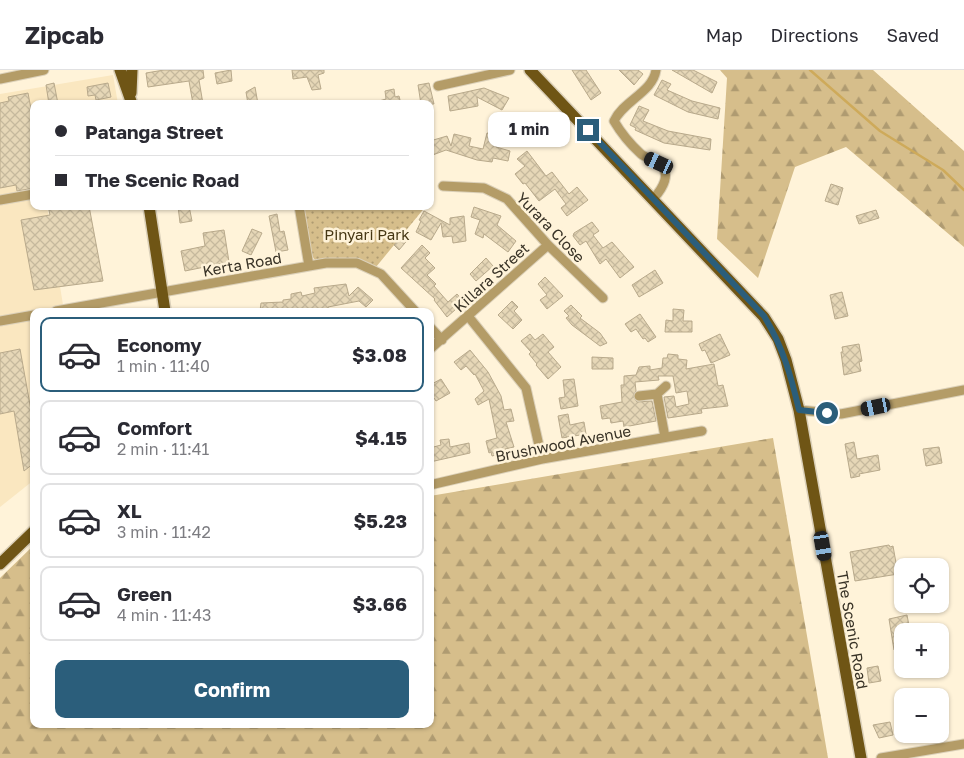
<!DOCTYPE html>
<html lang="en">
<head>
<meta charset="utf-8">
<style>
	body { margin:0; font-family:"Golos Text",sans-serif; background:#f7f7f7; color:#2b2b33; height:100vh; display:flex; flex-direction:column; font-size:19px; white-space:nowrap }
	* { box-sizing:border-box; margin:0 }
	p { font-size:16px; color:#7c7c81 }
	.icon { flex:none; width:28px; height:28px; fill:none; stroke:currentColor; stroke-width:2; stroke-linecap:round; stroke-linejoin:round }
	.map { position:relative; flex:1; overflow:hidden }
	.details { position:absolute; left:30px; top:238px; width:404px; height:420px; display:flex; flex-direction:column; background:#fff; border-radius:10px; box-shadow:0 1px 4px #0004 }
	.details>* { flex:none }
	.guide { position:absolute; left:30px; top:30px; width:404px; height:110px; border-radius:10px; box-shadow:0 1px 4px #0004; display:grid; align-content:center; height:110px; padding:0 25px; background:#fff }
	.buttons { position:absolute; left:894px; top:488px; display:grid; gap:10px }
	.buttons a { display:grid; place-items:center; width:55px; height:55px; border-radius:10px; background:#fff; box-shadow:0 1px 4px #0004; font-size:25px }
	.end { position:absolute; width:22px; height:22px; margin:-11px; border:6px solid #2b5e7b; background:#fff; box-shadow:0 0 0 2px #fff }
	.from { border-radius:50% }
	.bubble { position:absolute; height:35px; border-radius:10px; background:#fff; box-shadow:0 1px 4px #0004; font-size:16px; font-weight:700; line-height:35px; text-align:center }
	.car { position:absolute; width:15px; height:30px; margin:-15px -8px; border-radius:6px; box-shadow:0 0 4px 1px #0007; background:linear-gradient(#222 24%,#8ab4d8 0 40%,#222 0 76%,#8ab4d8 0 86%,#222 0) }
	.guide b { display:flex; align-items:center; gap:18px; height:48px; font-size:19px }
	.guide b+b { border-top:1px solid #e1e1e2 }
	.guide i { width:12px; height:12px; background:#2b2b33 }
	ul { padding:9px 0 0; list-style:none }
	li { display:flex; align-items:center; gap:15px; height:75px; margin:0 10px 8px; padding:0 15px; border:2px solid #e1e1e2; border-radius:10px }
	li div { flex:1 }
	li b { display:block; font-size:19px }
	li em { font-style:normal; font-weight:700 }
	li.active { border-color:#2b5e7b }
	li>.icon { width:45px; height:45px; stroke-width:1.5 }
	.action { display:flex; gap:10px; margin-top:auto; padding:10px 25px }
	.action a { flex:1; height:58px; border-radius:10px; background:#2b5e7b; color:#fff; font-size:20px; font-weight:700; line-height:58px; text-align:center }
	header { display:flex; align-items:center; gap:30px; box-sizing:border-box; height:70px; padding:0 25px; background:#fff; border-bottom:1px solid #e1e1e2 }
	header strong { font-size:24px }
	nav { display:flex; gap:28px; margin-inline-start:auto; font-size:18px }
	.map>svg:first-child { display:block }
</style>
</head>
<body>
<header>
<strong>Zipcab</strong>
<nav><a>Map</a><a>Directions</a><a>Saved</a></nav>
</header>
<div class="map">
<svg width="964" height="688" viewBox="0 0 964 688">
	<defs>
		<pattern id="forest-firs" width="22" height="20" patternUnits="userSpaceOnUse" patternTransform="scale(1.25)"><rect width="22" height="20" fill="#d6be8b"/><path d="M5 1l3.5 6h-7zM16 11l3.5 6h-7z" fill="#af9b71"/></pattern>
		<pattern id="park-dots" width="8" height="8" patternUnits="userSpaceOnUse" patternTransform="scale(1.25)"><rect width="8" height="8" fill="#d6be8b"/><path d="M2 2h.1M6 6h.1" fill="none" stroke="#af9b71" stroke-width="1.8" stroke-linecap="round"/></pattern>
		<pattern id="building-cross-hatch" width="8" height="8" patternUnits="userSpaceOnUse" patternTransform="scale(1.25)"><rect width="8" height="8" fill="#e6d7b7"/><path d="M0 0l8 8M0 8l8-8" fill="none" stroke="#c6b99d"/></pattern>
	</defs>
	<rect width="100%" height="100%" fill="#fff3d9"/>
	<path fill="#fae7c0" d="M113,5L118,34H34V136H47L64,241H34V410L0,437V24Z"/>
	<path fill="url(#forest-firs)" d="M720,0H873L964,81V177L846,77L795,97L758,208L717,169L727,8Z
		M773,368L828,688H0V508L34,475V654H430V426Z"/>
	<path fill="url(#park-dots)" d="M303,136H426L376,197L354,188L315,190L312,186Z"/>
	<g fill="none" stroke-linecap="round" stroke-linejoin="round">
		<path stroke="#ceaa5a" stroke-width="2.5" d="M810,0L880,61L943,100L964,120"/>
	</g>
	<path fill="url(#building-cross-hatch)" stroke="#b8a98b" d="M164,0H203L204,8L199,10L203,34H193L189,11L148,17L146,3Z
		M231,0L232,11L217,14L215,3Z
		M292,0H324V3L318,5L321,19L312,20L307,7L293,9Z
		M572,0H586L601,23L591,30Z
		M619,0H638L643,4L634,15Z
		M672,0H693L717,12L712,23Z
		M662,10L671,14L667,20L692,31L720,38L718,49L688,42L654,25Z
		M54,13L58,34H49L46,15Z
		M108,13L111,27L96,30L95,25L88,26L87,17Z
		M429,13L434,34H421L418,15Z
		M255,17L258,34H248L246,22Z
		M484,18L509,28L502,40L477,27L478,36L450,41L448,26Z
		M394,19L395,27L399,26L401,34H380L379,31L386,29L385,21Z
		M28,23L34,55V118L17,121L16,115L0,118V33L9,31L8,27Z
		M639,36L649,40L643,51L668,61L711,69L710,80L664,73L635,60L636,58L630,55Z
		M487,63L499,65L496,77L510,81L508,91L493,88L492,92L477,90L446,80L430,86V71L447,66L451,76L454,64L471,68L469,76L483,79Z
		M527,81L546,106L552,102L569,124L577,117L588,130L567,146L561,138L566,134L555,119L539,131L525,113L523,114L515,104L525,96L517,89Z
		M831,114L843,118L838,135L825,131Z
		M48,136H89L103,211L34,220L21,150L50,145Z
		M178,136H189L192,151L180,153Z
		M474,137L501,146L497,155L516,171L508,182L484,164L483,168L475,164L480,150L471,147Z
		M876,140L879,148L859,154L856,146Z
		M424,141L450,155V148L464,146L466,171L453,173L452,166L443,167L441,153L431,170L416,162L421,151L419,150Z
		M277,144L280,162L284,161L288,180L276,182L269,146Z
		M592,152L599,161L593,165L603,178L612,172L634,197L620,208L606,189L600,194L586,171L580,175L573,166L574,163Z
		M252,159L262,163L251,185L242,181Z
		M224,160L229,192L185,201L181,181L205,176L203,163Z
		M404,163L410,167L399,180L394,175Z
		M422,175L430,183L425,188L435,198L427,205L436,214L434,216L448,232L457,224L464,232L447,247L434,230L435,229L401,198Z
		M486,188L493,196L476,211L470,204Z
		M655,200L663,213L639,227L632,215Z
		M545,207L563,226L547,239L540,230L547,225L538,214Z
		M346,214L349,226L358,217L373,230L366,237L359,231L328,237L329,241H307V239L294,241H260L261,233L283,232V230L291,229V224L301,222L302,226L315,223L314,218Z
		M842,222L848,246L835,249L830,225Z
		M512,231L518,237L514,241L522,250L513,259L498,245Z
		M571,235L582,246L580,248L600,263L607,273L600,276L572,255L566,248L569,246L564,241Z
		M673,239L684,240L683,251H692V262H665L666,250L673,251Z
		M640,244L656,267L648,272L645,268L643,269L636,259L631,262L625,254Z
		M530,264L535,270L543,264L554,277L548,282L561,297L548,309L536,295L537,294L529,284L531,282L521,271Z
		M720,264L730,285L711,293L705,280L702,281L699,274Z
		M859,274L862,291L859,292L861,301L844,305L841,282H843L842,277Z
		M20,279L34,357V393L24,401L14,341L0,344V283Z
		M470,280L488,302L501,326L504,340L511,339L514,351L506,352L514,377L505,379L506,382L492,386L491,382L489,383L486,371L497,368L489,329L478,335L475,329L484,321L475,304L474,305L466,296L461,300L454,292Z
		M668,284L678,285V289L687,290L686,299L714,294L718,316L723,315L728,336L701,339L702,343L668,348L664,327L674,326L676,337L689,334L687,321L676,323L673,306H658L659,310L635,312L636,321L633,326L637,332L652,331L656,351L624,357L623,351L611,353L610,348L602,349L600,336L622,332L621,315H624V306L636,305L639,297L650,296V300L662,298L663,288H667Z
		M592,287L613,288V299H592Z
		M441,309L450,323L436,331L434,328L430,330V315Z
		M574,309L578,336L561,339L559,328L565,327L563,310Z
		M568,344L570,355L584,352L586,364L562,368L558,346Z
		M449,369L450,377L469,373L470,383L430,392V378L441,375L440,370Z
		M854,372L857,389L878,385L880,400L859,404L860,406L851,408L845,374Z
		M939,377L942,393L926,396L923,379Z
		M889,475L890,477L893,476L898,504L855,511L850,482Z
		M907,545L910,561H902V578L894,580L889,549Z
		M878,596L881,611L869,613L867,598Z
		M890,652L893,665L879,668L873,655Z"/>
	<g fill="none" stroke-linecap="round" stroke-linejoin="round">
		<defs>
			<path id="minor" d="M0,9L44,0
				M438,16L510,0
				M443,116L484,118L507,129L548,175L603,228
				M654,128C662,119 673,103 658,92C653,89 646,88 641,84C630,74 621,63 614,51C623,31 653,22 656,0
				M0,130L34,124
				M299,136L309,196
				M56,241L326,193H357L381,204L415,241
				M468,246L526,318L542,389
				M0,251L34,245
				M430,257L442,270
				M430,279L548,175
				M657,324L666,316
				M639,326L657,324L665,367
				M799,340L841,344L964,320
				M430,415L542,389L702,361
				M881,688L964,674"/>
			<path id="major" d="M120,0L132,34
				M530,0L764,247L778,269L786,290L799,340L861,688
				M131,23L132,0
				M149,136L165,241
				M0,494L34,461"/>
		</defs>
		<use href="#minor" stroke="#dbd0b9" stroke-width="11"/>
		<use href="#major" stroke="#dbd0b9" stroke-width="14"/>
		<use href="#minor" stroke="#b49c67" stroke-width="9"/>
		<use href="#major" stroke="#6f5515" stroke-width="11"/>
	</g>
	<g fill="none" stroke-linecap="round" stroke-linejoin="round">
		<path stroke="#2b5e7b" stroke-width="6" d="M588,60L764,246C783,277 791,306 799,340L827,343"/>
	</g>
	<g text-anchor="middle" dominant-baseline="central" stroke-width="5" stroke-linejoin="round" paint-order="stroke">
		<g font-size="15" fill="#383226" stroke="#fff3d9">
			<text transform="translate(551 157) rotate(46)">Yurara Close</text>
			<text transform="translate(242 194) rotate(-10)">Kerta Road</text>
			<text transform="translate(491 207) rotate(-42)">Killara Street</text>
			<text transform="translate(563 373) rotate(-11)">Brushwood Avenue</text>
			<text transform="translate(853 560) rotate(80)">The Scenic Road</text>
		</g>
		<g font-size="15" fill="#463713" stroke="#fff3d9">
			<text x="367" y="164">Pinyari Park</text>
		</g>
	</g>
</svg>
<div class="buttons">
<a><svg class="icon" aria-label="locate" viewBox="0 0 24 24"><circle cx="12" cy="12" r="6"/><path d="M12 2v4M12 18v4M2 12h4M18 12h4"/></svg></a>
<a>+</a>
<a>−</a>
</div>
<i class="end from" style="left:827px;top:343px"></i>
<i class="end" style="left:588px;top:60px"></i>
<div class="bubble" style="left:488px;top:42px;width:82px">1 min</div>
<i class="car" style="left:659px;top:93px;rotate:295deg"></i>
<i class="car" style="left:876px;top:337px;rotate:258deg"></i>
<i class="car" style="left:823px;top:476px;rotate:170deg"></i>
<div class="guide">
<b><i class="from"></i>Patanga Street</b>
<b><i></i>The Scenic Road</b>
</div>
<section class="details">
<ul>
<li class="active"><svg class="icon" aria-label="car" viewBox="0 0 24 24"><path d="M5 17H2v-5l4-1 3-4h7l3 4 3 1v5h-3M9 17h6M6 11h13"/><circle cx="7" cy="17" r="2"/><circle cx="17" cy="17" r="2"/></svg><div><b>Economy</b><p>1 min · 11:40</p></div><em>$3.08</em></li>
<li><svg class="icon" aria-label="car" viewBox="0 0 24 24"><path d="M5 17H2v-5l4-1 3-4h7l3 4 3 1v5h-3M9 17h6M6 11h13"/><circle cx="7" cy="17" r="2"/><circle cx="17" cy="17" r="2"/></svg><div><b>Comfort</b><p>2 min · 11:41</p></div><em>$4.15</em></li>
<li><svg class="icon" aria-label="car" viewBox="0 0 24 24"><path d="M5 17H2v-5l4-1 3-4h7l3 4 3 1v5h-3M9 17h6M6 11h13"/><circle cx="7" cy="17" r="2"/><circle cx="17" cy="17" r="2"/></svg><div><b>XL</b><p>3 min · 11:42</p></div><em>$5.23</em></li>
<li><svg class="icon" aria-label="car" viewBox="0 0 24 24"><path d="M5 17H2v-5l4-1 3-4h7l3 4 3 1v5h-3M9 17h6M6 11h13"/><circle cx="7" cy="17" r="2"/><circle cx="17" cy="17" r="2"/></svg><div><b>Green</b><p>4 min · 11:43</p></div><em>$3.66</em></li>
</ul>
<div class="action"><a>Confirm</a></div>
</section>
</div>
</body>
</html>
